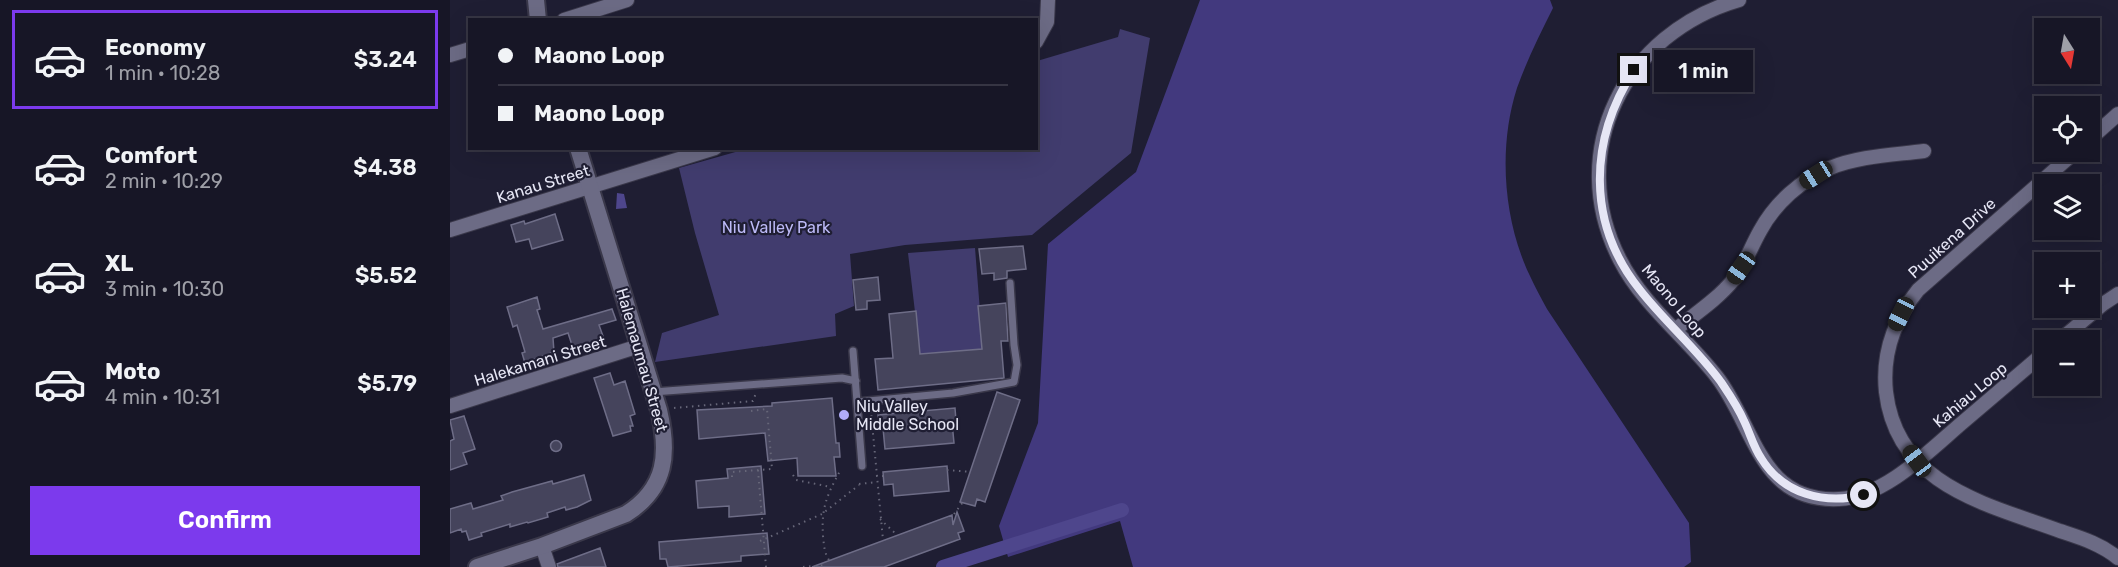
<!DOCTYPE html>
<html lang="en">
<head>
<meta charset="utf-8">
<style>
	body { margin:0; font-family:Rubik,sans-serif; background:#242332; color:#f1f3f6; height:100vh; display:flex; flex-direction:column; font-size:22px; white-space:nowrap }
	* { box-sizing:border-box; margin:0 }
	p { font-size:20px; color:#9e9fa7 }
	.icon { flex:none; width:33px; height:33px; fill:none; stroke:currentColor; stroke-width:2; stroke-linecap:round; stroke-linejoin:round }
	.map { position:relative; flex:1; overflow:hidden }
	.details { display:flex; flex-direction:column; background:#171626; width:450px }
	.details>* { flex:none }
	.guide { position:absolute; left:18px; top:18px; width:570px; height:132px; border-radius:0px; box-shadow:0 6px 24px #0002,0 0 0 2px #363543; display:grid; align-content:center; height:132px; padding:0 30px; background:#171626 }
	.needle { width:39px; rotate:169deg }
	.controls { position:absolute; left:1584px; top:18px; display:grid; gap:12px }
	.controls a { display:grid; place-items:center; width:66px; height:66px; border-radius:0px; background:#171626; box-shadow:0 6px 24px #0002,0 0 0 2px #363543; font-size:30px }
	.end { position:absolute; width:27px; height:27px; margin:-14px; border:8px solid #e6e6f5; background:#111; box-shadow:0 0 0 3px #111 }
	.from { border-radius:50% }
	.bubble { position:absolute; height:42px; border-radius:0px; background:#171626; box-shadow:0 6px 24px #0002,0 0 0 2px #363543; font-size:20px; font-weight:600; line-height:42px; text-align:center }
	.car { position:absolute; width:18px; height:36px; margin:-18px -9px; border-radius:8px; box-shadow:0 0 4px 2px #0007; background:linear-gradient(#222 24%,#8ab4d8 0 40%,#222 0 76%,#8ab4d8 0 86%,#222 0) }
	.guide b { display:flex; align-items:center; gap:21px; height:57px; font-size:22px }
	.guide b+b { border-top:2px solid #363543 }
	.guide i { width:15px; height:15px; background:#f1f3f6 }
	ul { padding:10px 0 0; list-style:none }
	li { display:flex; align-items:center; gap:18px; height:99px; margin:0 12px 9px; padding:0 18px; border:3px solid transparent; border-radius:0px }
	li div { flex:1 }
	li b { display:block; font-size:22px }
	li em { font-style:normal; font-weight:600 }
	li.active { border-color:#7c3aed }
	li>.icon { width:54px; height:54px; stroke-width:1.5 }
	.cta { display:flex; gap:12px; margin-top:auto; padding:12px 30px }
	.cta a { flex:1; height:69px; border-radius:0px; background:#7c3aed; color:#fff; font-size:24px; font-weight:600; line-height:69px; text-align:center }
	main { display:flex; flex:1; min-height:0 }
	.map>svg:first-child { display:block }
</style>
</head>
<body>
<main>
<section class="details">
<ul>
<li class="active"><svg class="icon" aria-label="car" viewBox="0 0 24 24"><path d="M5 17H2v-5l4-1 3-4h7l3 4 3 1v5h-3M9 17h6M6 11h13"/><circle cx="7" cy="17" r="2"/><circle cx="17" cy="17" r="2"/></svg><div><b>Economy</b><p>1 min · 10:28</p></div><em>$3.24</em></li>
<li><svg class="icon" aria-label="car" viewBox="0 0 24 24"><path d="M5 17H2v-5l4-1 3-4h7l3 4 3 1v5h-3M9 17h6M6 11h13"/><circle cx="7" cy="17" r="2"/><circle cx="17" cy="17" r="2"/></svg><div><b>Comfort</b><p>2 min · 10:29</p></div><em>$4.38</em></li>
<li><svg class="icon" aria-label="car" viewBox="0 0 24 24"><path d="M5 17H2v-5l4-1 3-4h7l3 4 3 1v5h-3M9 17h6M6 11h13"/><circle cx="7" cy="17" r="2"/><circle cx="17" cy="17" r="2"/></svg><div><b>XL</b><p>3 min · 10:30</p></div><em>$5.52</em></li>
<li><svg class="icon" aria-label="car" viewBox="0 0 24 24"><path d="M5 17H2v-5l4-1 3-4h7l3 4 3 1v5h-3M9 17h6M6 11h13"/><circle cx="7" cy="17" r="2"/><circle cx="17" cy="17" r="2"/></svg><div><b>Moto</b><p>4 min · 10:31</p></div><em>$5.79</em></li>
</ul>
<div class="cta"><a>Confirm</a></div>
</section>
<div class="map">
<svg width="1668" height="567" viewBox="0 0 1668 567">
	<rect width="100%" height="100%" fill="#1f1e33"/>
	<path fill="#413c6e" d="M670,29L700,38L681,153L582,235L455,245L400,254L404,306L385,314L386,336L205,362L212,333L269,315L245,233L229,168L296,149L586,148L587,61L668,37Z
		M525,248L533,349L470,354L458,253Z"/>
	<path fill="#42397e" d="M750,0H1100L1103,8C1090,34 1077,60 1067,88C1048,147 1053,220 1080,276C1085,287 1091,298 1097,309L1239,523L1241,562L1234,567H683L670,521L558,557L549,526L588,423L598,244L686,172Z"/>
	<path fill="#4e468c" d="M167,193L174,194L177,208L166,209Z"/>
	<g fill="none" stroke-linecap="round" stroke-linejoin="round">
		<path stroke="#4e468c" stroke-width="14" d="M493,567L672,510"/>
	</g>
	<path fill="#45445c" stroke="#6e6d87" stroke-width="1.5" d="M105,214L113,240L82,249L79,239L66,242L61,225L74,221L75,224Z
		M573,246L576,269L557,271V278L544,280V273L532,274L529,249Z
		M428,277L430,300L417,301V309L406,310L403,280Z
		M87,297L90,309L87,310L93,329L162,309L166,320L149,325L154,339L123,348L118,333L103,338L104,352L75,363L72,353L75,352L67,325L63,327L57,307Z
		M556,303L558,341H551L554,378L428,390L425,359L443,358L439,314L466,311L470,354L532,349L528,306Z
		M160,373L164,385L175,381L185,414L180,416L183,426H180L181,431L163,436L144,378Z
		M547,392L570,400L535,502L527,499L525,506L510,502Z
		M382,398L386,443H389L390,457H384L386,476H348L347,458L318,461L315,433L249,439L247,410L322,406V403Z
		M505,408L506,421L502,422L504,443L435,449L433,428H429L428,415Z
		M14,416L25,449L13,453L17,464L0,470V441L4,439L0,420Z
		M100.5 446a5.5 5.5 0 1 1 11 0a5.5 5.5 0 1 1-11 0Z
		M311,466L315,514L279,517V506L248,508L246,481L278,478L277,469Z
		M497,466L499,491L444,496L443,484L434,485L433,472Z
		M134,475L141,500L127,507L116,510L115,507L97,513L98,517L78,523L77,522L60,527V524L31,533L32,536L19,540L16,531L12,532L11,529L0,533V509L21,503L23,509L53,500L51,496L62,492L102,481L103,484Z
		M507,512L514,531L508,533L510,539L434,567H362L502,515L503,525Z
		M317,533L319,554L291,556V561L218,567L216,559H210L209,542Z
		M150,548L156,567H108L107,564Z"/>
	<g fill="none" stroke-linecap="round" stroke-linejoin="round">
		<defs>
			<path id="service" d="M403,351L412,466
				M203,392L392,378L406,381
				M407,402L503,393L564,382L567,365L564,345L560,283"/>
			<path id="minor" d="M1289,0C1175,33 1114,151 1170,260C1193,305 1236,337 1267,377C1305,426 1309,503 1389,499C1435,497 1480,450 1513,422C1540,399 1567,376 1594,353
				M114,20L177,0
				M586,42L597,22L598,0
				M0,55L20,49
				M1640,139L1668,114
				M1625,152L1468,290C1444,320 1432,354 1436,392C1447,486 1537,504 1610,531C1631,538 1651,544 1668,558
				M0,230L265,148
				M1225,330C1245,314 1268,299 1284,279C1295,264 1301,247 1310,231C1325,203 1351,180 1380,168C1409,156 1443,155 1474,151
				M1610,340L1653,304L1668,294
				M0,406L189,346
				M92,546L99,567"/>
			<path id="tertiary" d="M86,0L88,20
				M27,567L92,546L176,514C217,488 219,453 209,410L128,148"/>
		</defs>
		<use href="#service" stroke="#3a384a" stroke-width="10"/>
		<use href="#minor" stroke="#3a384a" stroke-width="16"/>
		<use href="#tertiary" stroke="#3a384a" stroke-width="20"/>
		<path stroke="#666678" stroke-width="2" stroke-dasharray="1.5 4.5" stroke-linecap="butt" d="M224,408L303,401L306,393
			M419,410L421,412L433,540
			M421,412L476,407
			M308,470L316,567
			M497,470L521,472
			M343,475L346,480L381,487
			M426,476H433
			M282,477V472L322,469L317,409L301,411
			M409,484L427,482
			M504,514L513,502
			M430,519L447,535
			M310,541L372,514L409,485
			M379,560C374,552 374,545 373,536C371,508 377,495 390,471
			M353,567L375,565"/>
		<use href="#service" stroke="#6c6b85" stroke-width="7"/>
		<use href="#minor" stroke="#6c6b85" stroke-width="14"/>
		<use href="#tertiary" stroke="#6c6b85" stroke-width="16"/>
	</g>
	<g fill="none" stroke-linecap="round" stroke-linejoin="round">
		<path stroke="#e6e6f5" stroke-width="8" d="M1184,70C1139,140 1136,223 1190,290C1215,322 1247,349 1271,382C1279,394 1288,407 1294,421C1300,433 1303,446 1311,458C1333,494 1374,505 1414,495"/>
	</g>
	<circle fill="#b1adfa" stroke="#1f1e33" stroke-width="2" cx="394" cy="415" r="6"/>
	<g text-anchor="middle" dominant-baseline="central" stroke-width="4.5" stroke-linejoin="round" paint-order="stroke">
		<g font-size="16" fill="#e6e6f5" stroke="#1f1e33">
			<text transform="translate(93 184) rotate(-17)">Kanau Street</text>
			<text transform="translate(1502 238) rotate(-42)">Puuikena Drive</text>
			<text transform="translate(1224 301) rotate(50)">Maono Loop</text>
			<text transform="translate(192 360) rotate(74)">Halemaumau Street</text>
			<text transform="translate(90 361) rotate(-17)">Halekamani Street</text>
			<text transform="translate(1520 395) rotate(-40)">Kahiau Loop</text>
		</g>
		<g font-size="16" fill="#bdbaf7" stroke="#1f1e33">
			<text x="326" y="227">Niu Valley Park</text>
		</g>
		<g font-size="16" fill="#e6e6f5" stroke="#1f1e33" text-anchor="start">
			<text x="406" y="406">Niu Valley<tspan x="406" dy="18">Middle School</tspan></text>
		</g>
	</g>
</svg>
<div class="controls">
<a><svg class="needle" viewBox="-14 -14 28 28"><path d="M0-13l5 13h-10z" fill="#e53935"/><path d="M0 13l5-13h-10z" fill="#9e9fa7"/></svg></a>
<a><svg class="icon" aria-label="locate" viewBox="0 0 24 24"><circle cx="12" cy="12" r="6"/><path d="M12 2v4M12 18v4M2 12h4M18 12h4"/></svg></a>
<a><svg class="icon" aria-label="layers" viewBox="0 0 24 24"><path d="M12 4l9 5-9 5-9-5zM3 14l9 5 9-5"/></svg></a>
<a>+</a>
<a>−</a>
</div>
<i class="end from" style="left:1414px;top:495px"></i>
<i class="end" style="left:1184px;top:70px"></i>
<div class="bubble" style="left:1204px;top:50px;width:99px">1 min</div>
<i class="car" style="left:1366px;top:175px;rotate:238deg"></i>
<i class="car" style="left:1291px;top:268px;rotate:215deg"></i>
<i class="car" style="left:1451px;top:314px;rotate:206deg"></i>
<i class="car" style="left:1467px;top:461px;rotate:323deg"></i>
<div class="guide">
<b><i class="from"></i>Maono Loop</b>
<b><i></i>Maono Loop</b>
</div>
</div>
</main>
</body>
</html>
